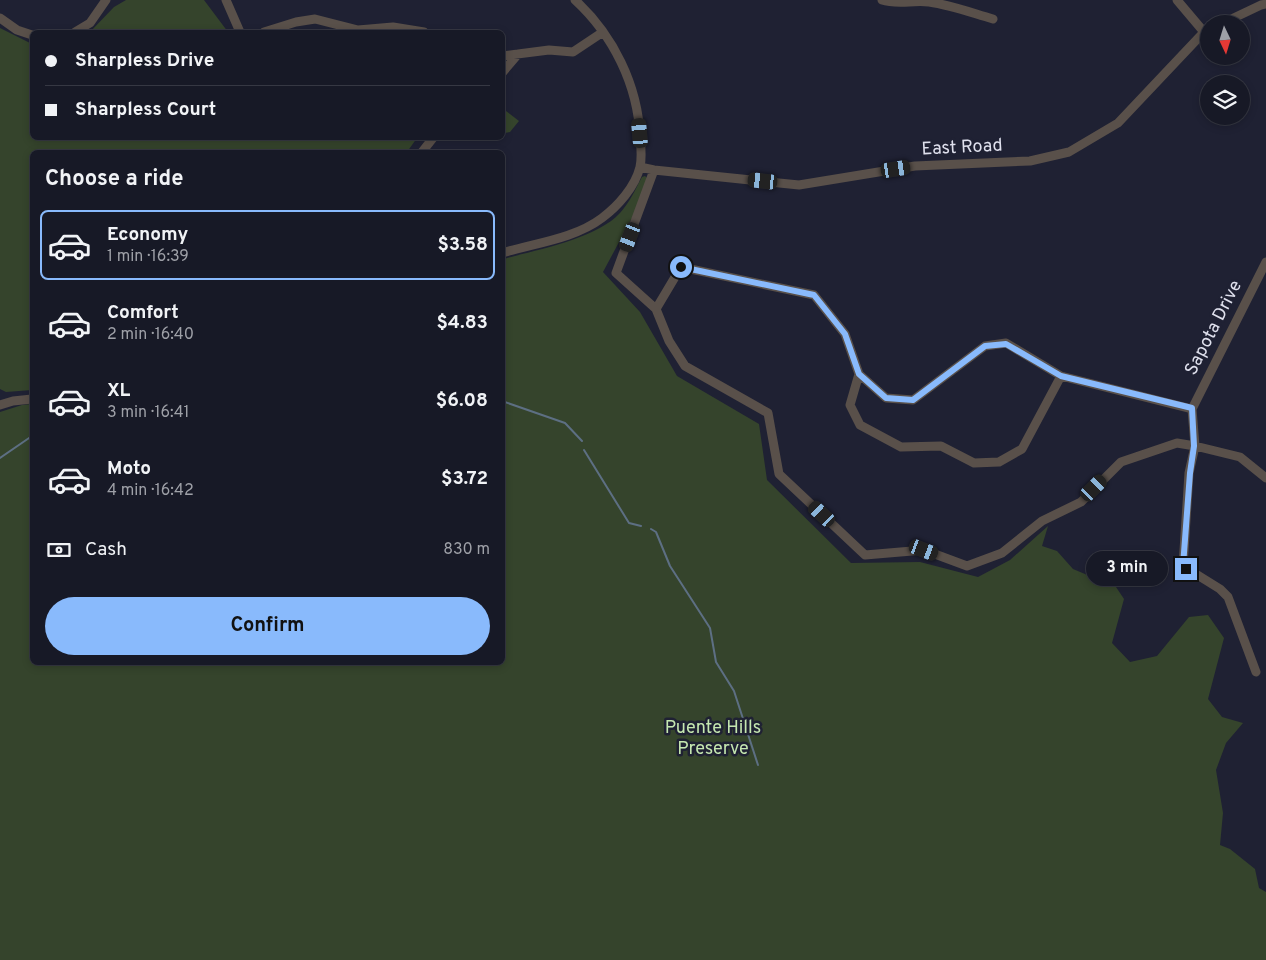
<!DOCTYPE html>
<html lang="en">
<head>
<meta charset="utf-8">
<style>
	body { margin:0; font-family:Overpass,sans-serif; background:#242632; color:#f1f3f6; height:100vh; display:flex; flex-direction:column; font-size:19px; white-space:nowrap }
	* { box-sizing:border-box; margin:0 }
	p { font-size:16px; color:#9ea0a7 }
	.icon { flex:none; width:28px; height:28px; fill:none; stroke:currentColor; stroke-width:2; stroke-linecap:round; stroke-linejoin:round }
	.map { position:relative; flex:1; overflow:hidden }
	.sheet { position:absolute; left:30px; top:150px; width:475px; height:515px; display:flex; flex-direction:column; background:#171926; border-radius:8px; box-shadow:0 2px 8px #0003,0 0 0 1px #363843 }
	.sheet>* { flex:none }
	.hud { position:absolute; left:30px; top:30px; width:475px; height:110px; border-radius:8px; box-shadow:0 2px 8px #0003,0 0 0 1px #363843; display:grid; align-content:center; height:110px; padding:0 15px; background:#171926 }
	.needle { width:32px; rotate:176deg }
	.tools { position:absolute; left:1200px; top:15px; display:grid; gap:10px }
	.tools a { display:grid; place-items:center; width:50px; height:50px; border-radius:50%; background:#171926; box-shadow:0 2px 8px #0003,0 0 0 1px #363843; font-size:25px }
	.end { position:absolute; width:22px; height:22px; margin:-11px; border:6px solid #89bafc; background:#111; box-shadow:0 0 0 2px #111 }
	.from { border-radius:50% }
	.bubble { position:absolute; height:35px; border-radius:18px; background:#171926; box-shadow:0 2px 8px #0003,0 0 0 1px #363843; font-size:16px; font-weight:700; line-height:35px; text-align:center }
	.car { position:absolute; width:15px; height:30px; margin:-15px -8px; border-radius:6px; box-shadow:0 0 4px 1px #0007; background:linear-gradient(#222 24%,#8ab4d8 0 40%,#222 0 76%,#8ab4d8 0 86%,#222 0) }
	.hud b { display:flex; align-items:center; gap:18px; height:48px; font-size:19px }
	.hud b+b { border-top:1px solid #363843 }
	.hud i { width:12px; height:12px; background:#f1f3f6 }
	ul { padding:0; list-style:none }
	li { display:flex; align-items:center; gap:15px; height:70px; margin:0 10px 8px; padding:0 5px; border:2px solid transparent; border-radius:8px }
	li div { flex:1 }
	li b { display:block; font-size:19px }
	li em { font-style:normal; font-weight:700 }
	li.current { border-color:#89bafc }
	li>.icon { width:45px; height:45px; stroke-width:1.5 }
	h2 { padding:0 15px; font-size:22px; line-height:60px }
	.pay { display:flex; align-items:center; gap:12px; height:55px; padding:0 15px; font-size:19px }
	.pay p { margin-inline-start:auto }
	.button { display:flex; gap:10px; margin-top:auto; padding:10px 15px }
	.button a { flex:1; height:58px; border-radius:30px; background:#89bafc; color:#111; font-size:20px; font-weight:700; line-height:58px; text-align:center }
	.map>svg:first-child { display:block }
</style>
</head>
<body>
<div class="map">
<svg width="1266" height="960" viewBox="0 0 1266 960">
	<rect width="100%" height="100%" fill="#1f2133"/>
	<path fill="#35442c" d="M126,0H204L228,32H90L114,7Z
		M0,28L32,44V138H417L407,152H32V390L6,392L0,389Z
		M502,108L519,121L510,132L505,133L503,130Z
		M645,176L647,178L640,203L603,272L640,312L677,376L759,424L767,480L851,563L920,562L978,577L1010,560L1048,526L1042,546L1057,551L1073,569L1116,587L1124,599L1112,643L1130,662L1157,656L1189,617L1208,615L1224,638L1208,699L1222,717L1243,723L1226,743L1216,770L1223,813L1220,845L1230,849L1255,869L1259,888L1266,892V960H0V412L22,405L32,404V662H502L503,259C536,250 596,239 620,213C630,202 635,190 642,177Z"/>
	<g fill="none" stroke-linecap="round" stroke-linejoin="round">
		<path stroke="#5d6f83" stroke-width="2" d="M502,401L565,423L582,441
			M584,450L629,523L641,526
			M0,458L32,436
			M651,529L656,532L670,566L710,628L716,662L734,691L758,765"/>
		<path stroke="#59504a" stroke-width="9" d="M226,0L240,32
			M882,0C897,5 913,0 929,2C951,5 972,13 993,19
			M1177,0L1204,32
			M0,18L17,30L32,35
			M1221,24L1261,5L1266,4
			M75,32L90,23L106,0
			M264,32L296,22L315,19L358,30L393,27L424,32
			M502,56L549,50L573,52L603,32
			M502,73L518,54
			M422,152L433,138
			M640,167L654,170L799,185L915,166L1030,161L1069,152L1118,123L1204,32L1209,30
			M654,170L616,273L656,309L669,341L685,366L768,413L779,474L865,555L924,550L967,566L1002,553L1042,521L1081,502L1121,462L1177,443L1195,446L1240,457L1266,478
			M502,253C535,243 574,239 602,218C618,206 635,187 640,167C642,158 641,146 640,137C638,85 613,35 575,0
			M656,309L681,267L814,295L845,334L859,374L886,398L913,400L985,346L1006,343L1061,376L1192,409L1195,446L1189,473L1183,566L1220,589L1228,597L1256,672
			M859,374L850,405L860,425L901,447L941,446L974,463L999,462L1022,449L1061,376
			M0,405L13,401L32,399
			M1192,409L1266,262"/>
	</g>
	<g fill="none" stroke-linecap="round" stroke-linejoin="round">
		<path stroke="#89bafc" stroke-width="6" d="M681,267L814,295L845,334L859,374L886,398L913,400L985,346L1006,344L1061,376L1192,408L1194,446L1190,473L1183,566L1186,569"/>
	</g>
	<g text-anchor="middle" dominant-baseline="central" stroke-width="5" stroke-linejoin="round" paint-order="stroke">
		<g font-size="18" fill="#dfe0ed" stroke="#1f2133">
			<text transform="translate(962 148) rotate(-3)">East Road</text>
			<text transform="translate(1214 328) rotate(-63)">Sapota Drive</text>
		</g>
		<g font-size="18" fill="#c5e7b0" stroke="#1f2133">
			<text x="713" y="728">Puente Hills<tspan x="713" dy="21">Preserve</tspan></text>
		</g>
	</g>
</svg>
<div class="tools">
<a><svg class="needle" viewBox="-14 -14 28 28"><path d="M0-13l5 13h-10z" fill="#e53935"/><path d="M0 13l5-13h-10z" fill="#9ea0a7"/></svg></a>
<a><svg class="icon" aria-label="layers" viewBox="0 0 24 24"><path d="M12 4l9 5-9 5-9-5zM3 14l9 5 9-5"/></svg></a>
</div>
<i class="end from" style="left:681px;top:267px"></i>
<i class="end" style="left:1186px;top:569px"></i>
<div class="bubble" style="left:1086px;top:551px;width:82px">3 min</div>
<i class="car" style="left:640px;top:133px;rotate:355deg"></i>
<i class="car" style="left:896px;top:169px;rotate:81deg"></i>
<i class="car" style="left:763px;top:181px;rotate:276deg"></i>
<i class="car" style="left:630px;top:237px;rotate:201deg"></i>
<i class="car" style="left:1094px;top:488px;rotate:45deg"></i>
<i class="car" style="left:822px;top:514px;rotate:313deg"></i>
<i class="car" style="left:924px;top:550px;rotate:111deg"></i>
<div class="hud">
<b><i class="from"></i>Sharpless Drive</b>
<b><i></i>Sharpless Court</b>
</div>
<section class="sheet">
<h2>Choose a ride</h2>
<ul>
<li class="current"><svg class="icon" aria-label="car" viewBox="0 0 24 24"><path d="M5 17H2v-5l4-1 3-4h7l3 4 3 1v5h-3M9 17h6M6 11h13"/><circle cx="7" cy="17" r="2"/><circle cx="17" cy="17" r="2"/></svg><div><b>Economy</b><p>1 min · 16:39</p></div><em>$3.58</em></li>
<li><svg class="icon" aria-label="car" viewBox="0 0 24 24"><path d="M5 17H2v-5l4-1 3-4h7l3 4 3 1v5h-3M9 17h6M6 11h13"/><circle cx="7" cy="17" r="2"/><circle cx="17" cy="17" r="2"/></svg><div><b>Comfort</b><p>2 min · 16:40</p></div><em>$4.83</em></li>
<li><svg class="icon" aria-label="car" viewBox="0 0 24 24"><path d="M5 17H2v-5l4-1 3-4h7l3 4 3 1v5h-3M9 17h6M6 11h13"/><circle cx="7" cy="17" r="2"/><circle cx="17" cy="17" r="2"/></svg><div><b>XL</b><p>3 min · 16:41</p></div><em>$6.08</em></li>
<li><svg class="icon" aria-label="car" viewBox="0 0 24 24"><path d="M5 17H2v-5l4-1 3-4h7l3 4 3 1v5h-3M9 17h6M6 11h13"/><circle cx="7" cy="17" r="2"/><circle cx="17" cy="17" r="2"/></svg><div><b>Moto</b><p>4 min · 16:42</p></div><em>$3.72</em></li>
</ul>
<div class="pay"><svg class="icon" aria-label="cash" viewBox="0 0 24 24"><path d="M3 7h18v10H3z"/><circle cx="12" cy="12" r="2"/></svg>Cash<p>830 m</p></div>
<div class="button"><a>Confirm</a></div>
</section>
</div>
</body>
</html>
